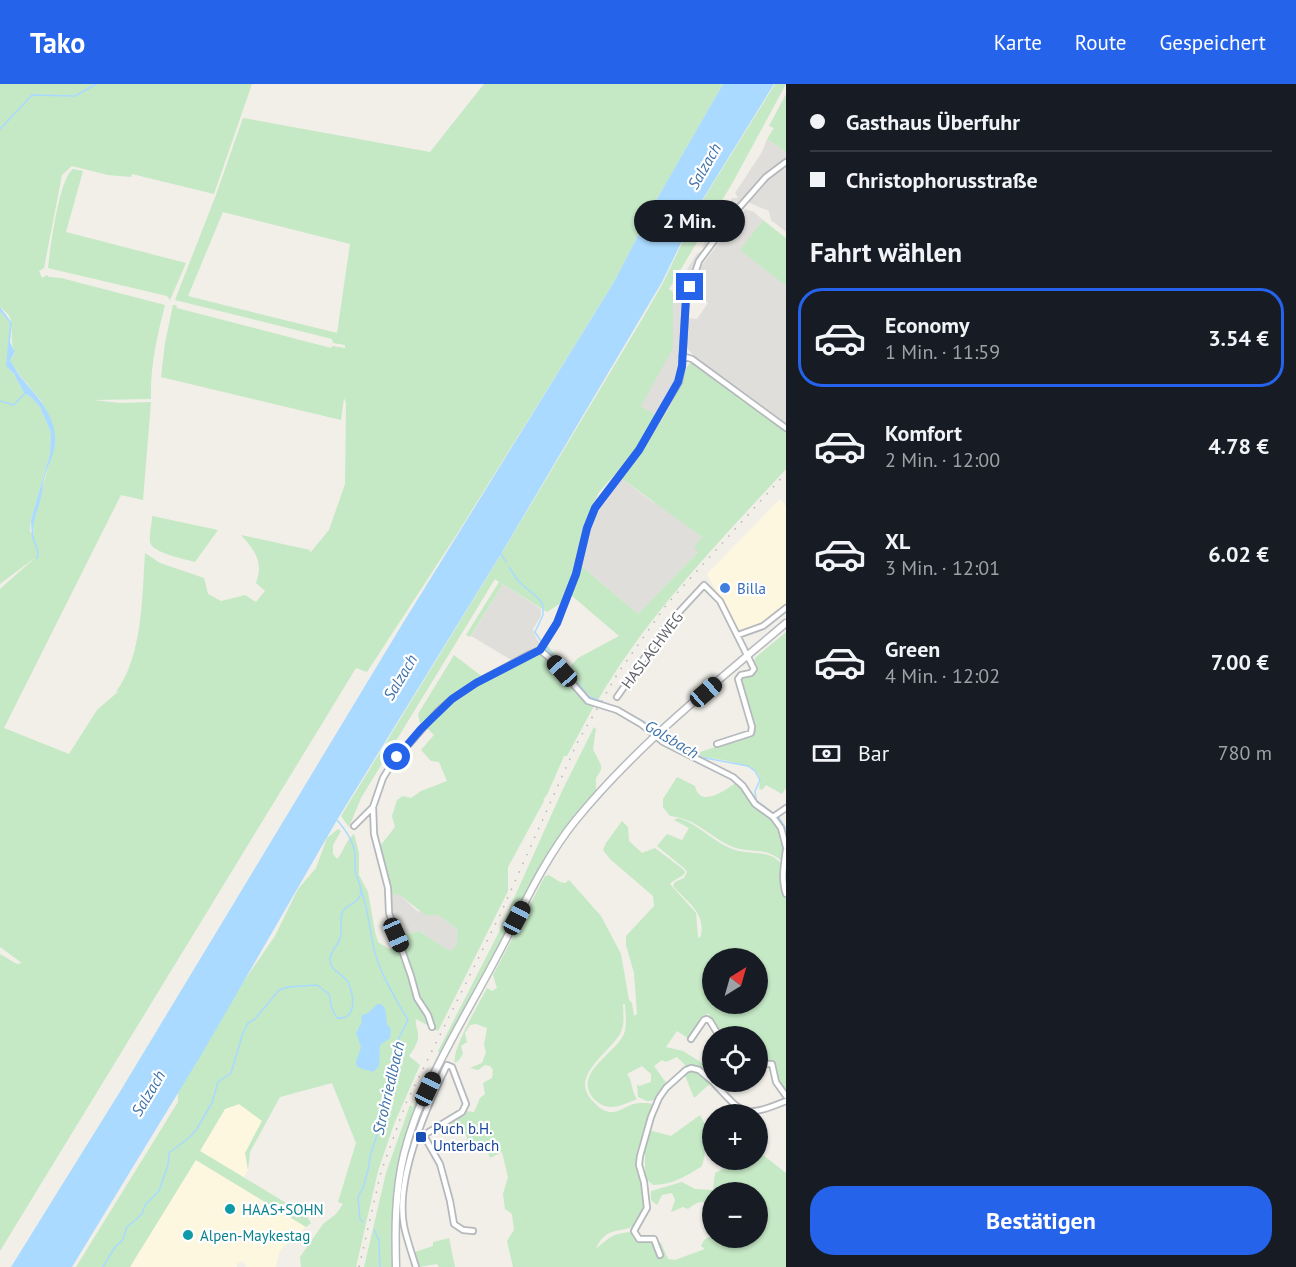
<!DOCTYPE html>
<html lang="de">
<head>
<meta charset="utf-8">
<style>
	body { margin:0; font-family:"PT Sans",sans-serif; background:#20242c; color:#f1f3f6; height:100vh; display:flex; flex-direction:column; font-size:22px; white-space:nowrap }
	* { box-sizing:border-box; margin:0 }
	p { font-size:20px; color:#9ea1a6 }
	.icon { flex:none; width:33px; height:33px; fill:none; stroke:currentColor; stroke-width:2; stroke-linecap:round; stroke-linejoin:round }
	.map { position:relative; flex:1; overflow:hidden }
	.sheet { display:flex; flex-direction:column; background:#171b24; width:510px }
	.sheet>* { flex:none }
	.banner { display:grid; align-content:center; height:132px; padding:0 24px; background:#171b24 }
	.needle { width:39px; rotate:37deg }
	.controls { position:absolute; left:702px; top:864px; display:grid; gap:12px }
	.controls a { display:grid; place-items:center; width:66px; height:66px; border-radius:50%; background:#171b24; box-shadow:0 2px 4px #0004; font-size:30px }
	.end { position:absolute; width:27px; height:27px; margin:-14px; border:8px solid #2563eb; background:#fff; box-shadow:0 0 0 3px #fff }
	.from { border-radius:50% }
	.bubble { position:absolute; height:42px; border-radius:21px; background:#171b24; box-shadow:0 2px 4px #0004; font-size:20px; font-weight:600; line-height:42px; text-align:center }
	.car { position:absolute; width:18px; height:36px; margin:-18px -9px; border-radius:8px; box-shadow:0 0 4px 2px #0007; background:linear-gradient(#222 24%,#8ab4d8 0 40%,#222 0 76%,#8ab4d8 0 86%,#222 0) }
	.banner b { display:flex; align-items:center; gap:21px; height:57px; font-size:22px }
	.banner b+b { border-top:2px solid #363941 }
	.banner i { width:15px; height:15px; background:#f1f3f6 }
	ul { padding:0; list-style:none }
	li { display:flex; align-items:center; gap:18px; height:99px; margin:0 12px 9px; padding:0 12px; border:3px solid transparent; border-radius:24px }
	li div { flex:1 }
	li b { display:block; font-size:22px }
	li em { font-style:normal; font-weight:600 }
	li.current { border-color:#2563eb }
	li>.icon { width:54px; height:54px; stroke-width:1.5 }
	h2 { padding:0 24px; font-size:27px; line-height:72px }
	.pay { display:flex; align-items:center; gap:15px; height:66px; padding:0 24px; font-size:22px }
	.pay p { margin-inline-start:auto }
	.primary-button { display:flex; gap:12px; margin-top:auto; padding:12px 24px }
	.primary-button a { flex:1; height:69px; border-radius:24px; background:#2563eb; color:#fff; font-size:24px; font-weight:600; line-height:69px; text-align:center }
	header { display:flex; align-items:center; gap:36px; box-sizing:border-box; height:84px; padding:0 30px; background:#2563eb; color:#fff }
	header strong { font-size:28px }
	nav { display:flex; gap:33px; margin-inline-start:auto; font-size:21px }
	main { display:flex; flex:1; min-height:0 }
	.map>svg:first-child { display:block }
</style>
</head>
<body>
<header>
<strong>Tako</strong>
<nav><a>Karte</a><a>Route</a><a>Gespeichert</a></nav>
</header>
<main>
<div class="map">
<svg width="786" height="1183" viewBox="0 0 786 1183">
	<rect width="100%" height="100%" fill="#f1efe8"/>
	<path fill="#fef7e0" d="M780,415L786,423V520L763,538L738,548L707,490Z
		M239,1020L262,1037L245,1069L248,1086L244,1093L200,1067L225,1025Z
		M195,1076L306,1143L281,1165L279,1169L276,1183H246L243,1177L236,1180L237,1183H130Z"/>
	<path fill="#e0deda" d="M767,55L786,68V148L771,136L769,127L743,116L708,162L701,164L732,114H738L735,109L762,68Z
		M745,125L754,128L763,136L741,166L786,202V339L694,272L686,263L687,234L697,235L708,219L696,209L698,203L694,200L695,193L702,181Z
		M705,164H707L697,176L684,213L677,292L657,332L614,307L673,256V208L696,171Z
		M621,394L654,419L656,418L703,454L698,468L638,530L580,481L591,440L601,418Z
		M503,500L541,525V532L533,545L536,554L541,561L513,577L471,552Z
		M390,810L400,811L417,827L438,831L457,845L459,855L455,864L450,867L419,847L398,852L390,829Z"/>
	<path fill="#c5e8c5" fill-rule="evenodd" d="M0,0H252L214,110L132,90L131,93L108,91L72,82L62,91L44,184L39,187L42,194L47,191L49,193L61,194L165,221C157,252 150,283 151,315L93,316L120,319L151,318L143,416L121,411L4,644L69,670L97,626L119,607L116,608C143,571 142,513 145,469L160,479L204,494L208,510L221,517L245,511L256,518L265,507L256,499C264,477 255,467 241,451L310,466V469L329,446L345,400L346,319L344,314L341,336L161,293L165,259L173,221H176L177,224L331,264L332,262L345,264V261L333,259L332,255L175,216L216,111L243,34L430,68L484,0H723L658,113L614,198L457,450L367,588L356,584L0,1167V870L17,880L22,879L0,863V505L36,473L0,500V227L10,239C9,254 8,268 8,284L14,290L24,309L32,314L40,323L51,349L50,370L31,436L30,447L34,453L33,437L55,358L41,317L19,290L10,276L15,269C9,255 14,244 10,234C9,230 3,226 0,223ZM223,128L350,160L337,249L188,212Z
		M775,0H786L733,98L669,205L673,208V264L641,322L657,332L627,377L599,408L583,443L573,489L561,519L547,528L503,500L470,553L466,551L499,498L495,495L361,714L349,743L341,732L503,467L644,232L663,199L701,119Z
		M786,10V68L767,55L774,44L769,42Z
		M73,85L83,87L66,148L186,179L170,216L167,212L48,184C50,166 59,94 73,85Z
		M763,136L786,154V202L740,166Z
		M690,279L694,280L786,348V385C719,458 648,530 598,616C579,609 558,580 544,565L546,560L568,585L578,574L619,552L571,511L580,481L638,530L698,468L694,463L702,453L621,394C642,367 664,336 679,305C683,297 683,286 690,279Z
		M152,432L218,446L195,478C185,475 152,469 150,458C149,450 152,440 152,432Z
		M786,548V704L782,710L766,701L762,706L759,704C760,699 761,694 758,690C751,678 712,675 699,672L700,668L752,651L755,643L741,597L743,594L755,590L758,586L754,577L756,573Z
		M538,569L546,572L595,620L567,672H564L547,711L543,716L544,717L508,783V807L438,947L433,944L418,914L398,852L419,847L450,867C459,862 458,855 457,845L438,831H425L400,811L390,810L380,762L395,743L392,732L397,716L403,712L411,714L421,707L447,697L439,678L431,677L421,666L434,651L425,642L441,627L470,605Z
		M454,571L484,594L453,612L420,640L418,630Z
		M594,643L596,645L593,665L601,681V686L596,694V709L572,736L550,768L431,989C413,1029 397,1069 394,1113C391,1136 393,1160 393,1183H364L386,1089L410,1021L413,1023L439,969L438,967L497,852L563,705Z
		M677,693L695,702C700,725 725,706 736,699L750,718L758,726L768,731L779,745L784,761L782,777C763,762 753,770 733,763C709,753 698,735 670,732L663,723V715Z
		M678,734C699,740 714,759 735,766C752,771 770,765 782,781L781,796L786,812V1010L778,999L774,978H758V952H723L708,929L689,955L677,947L666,963L683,967L710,984L712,986V994L697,983H687L677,973L666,978L662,976L654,982L667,1000L656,1016L647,1017L638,1013L637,1000L639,1002L651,998V990L642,982L627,990C633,998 631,1007 637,1015C622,1021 609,1029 595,1016C571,991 613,971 623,952C628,943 625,929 625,920H623C623,929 625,939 621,948C612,967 571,990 590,1014C595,1020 602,1027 609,1028C618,1029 623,1024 631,1021C637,1018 647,1019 654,1020C652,1036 640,1054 637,1068C633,1094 655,1115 636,1139C627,1151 606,1139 596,1165C610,1153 613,1149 632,1148C641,1161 647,1157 661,1159L668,1175L675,1176L705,1165L701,1162L704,1156L712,1151V1154H758V1108H712V1123C703,1114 698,1118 688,1125L683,1123L671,1128L675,1116L672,1109L662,1111L657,1121L651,1116V1107L682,1098L695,1105L713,1106L715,1089L723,1085L726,1076H758V1067L786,1089V1183H513L507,1157L514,1146L512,1130L505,1125L503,1110L508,1093L502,1068L490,1074L485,1060L478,1057L465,1068L467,1053L465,1049C456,1045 450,1047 442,1043L465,1027L474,1028L480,1014L485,1010L483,999L492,994L493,986L490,982L485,981L478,986L470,984L482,979L486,968L484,961L487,944L476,940L470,941L465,949L467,958L461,962L463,970L459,976L455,979C451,966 480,918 487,904L492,907L497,904L493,891L545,792L549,791L560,798L565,799L569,796L601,832L621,870L629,916L632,919L634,932L637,930L634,889L626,861V852L654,822L653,812L610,775L603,766L606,759L622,737L628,743L629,757L642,769L655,764L684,786L685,789C681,794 674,795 670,800L696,829L698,853L700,854C708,830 686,817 673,802L675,798L684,794L687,788L685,785L657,762L667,750L682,756L689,744L674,736ZM712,874H758V920H712Z
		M338,745L341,747L333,761V770L337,775C344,767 346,756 354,750L359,769V791L368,808L375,848L378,858L389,865L399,861L414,908L428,932L431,943L416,935C415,941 417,943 418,949C419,958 414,965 409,972L420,981L394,1040L378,1087L356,1183H301L300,1173L323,1140L336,1130L343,1120L338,1118L356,1059L332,999L280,1013L250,1068L248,1086L245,1069L262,1037L239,1020L225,1025L200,1067L306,1131L311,1139L306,1143L196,1076L130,1183H76L178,1018V1003L194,983L198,972L233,913L275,852L298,805L316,784L327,754Z
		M688,986C698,987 704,991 712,998L694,1014L684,989Z
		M700,1031L710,1050L702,1082C686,1092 672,1101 653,1101L645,1094V1068L649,1046L671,1052Z
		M449,1154L455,1183H439L437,1180L419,1183L415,1168L433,1162V1158Z"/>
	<path fill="#aadaff" d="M723,0H774L701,118L662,198L501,470L337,736L203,968L72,1183H11L121,1006L403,539L614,198L658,113Z
		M0,223L12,239L10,258L15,268L10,276C14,281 16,287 20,292C36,312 57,331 55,359C54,372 47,383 44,395C42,401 43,407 41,413C38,427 31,438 34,453L32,456L31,436L50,370L51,349L40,323L32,314L24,309L14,290L6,282L10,239L0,227Z
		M377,920H381L385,924L387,940L391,945L390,954L380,961L379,982L373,988L357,983L356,978L361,963L356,949L362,938L361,935L362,931L368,929Z"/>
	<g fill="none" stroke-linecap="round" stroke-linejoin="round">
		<path stroke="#aadaff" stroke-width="1.5" d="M0,45L32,11L75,12L96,0
			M0,317L14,321L26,308
			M33,453L38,468L37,474
			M500,468L506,478
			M509,483L519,498L538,514L543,521V531L535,548L542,559
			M546,563L575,597
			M579,600L588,612L622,626L659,646
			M663,648L677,656L700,673L748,682L755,687L760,696L755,707L756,716L774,730
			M778,732L786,745
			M786,798V799
			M361,806C368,824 369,842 373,860C377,885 395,914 408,936L398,956L401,962L395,981L385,1005L379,1045L370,1072L369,1082L363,1104L358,1113L360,1135L363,1138
			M374,1146L379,1156L380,1183
			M103,1183L115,1163L122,1157L127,1143L142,1130L145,1121L159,1107L168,1081L169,1069L190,1053L196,1046L212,1019L218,998L231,989L243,949L248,939L255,935L279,906L288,903L317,901L329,910L332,925L337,934C357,936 354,913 349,900C345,889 329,888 330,875C331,866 338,862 340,854C344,845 338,836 343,827C347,821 357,819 360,812C363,804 358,797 356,790C354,783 356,777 355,771C354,757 345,745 336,735"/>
		<defs>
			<path id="street" d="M682,272L692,275L786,344
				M738,551L763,542L786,524
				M540,566L557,539L567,513L576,490L587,444L595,424L639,366L679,298L682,282L686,215L699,177L737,126L766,93L786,78
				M540,566L552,576L588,617L617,626L641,640L663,658L733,693L743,702L755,720L773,733L781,744L786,763
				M617,613L668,540L704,501L720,517L754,585L751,589L741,591L738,595L752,643L751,649L717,660
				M373,723L374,750L388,804L389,829L411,892L417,914L428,931L432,943
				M773,733L786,724
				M354,742L373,723L383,694L391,681L437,628L452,615L476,599L528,571L540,566
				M786,766C784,780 781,796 786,810
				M691,955L704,936L707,935L710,937L719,952
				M758,980H772L776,998L786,1012
				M713,998C743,1030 742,1035 786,1017
				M423,1050L440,1080L450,1117L454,1140L463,1146L473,1147
				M660,1171L654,1155H639L634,1147L647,1124L644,1098L639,1081L640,1072L651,1033L659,1014L666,1004L686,986L691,984L699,986L712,997
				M416,1183C412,1170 407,1156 404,1142C395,1094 426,1024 447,981L452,983L466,1020L462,1028L424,1051"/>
			<path id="secondary" d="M396,1183C395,1145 395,1107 404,1070C421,1001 463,937 496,874C521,828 542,778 575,737C636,662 713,601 786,539"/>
		</defs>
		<use href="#street" stroke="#b5b8bc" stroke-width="8"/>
		<use href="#secondary" stroke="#b6babf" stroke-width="9"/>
		<use href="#street" stroke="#fff" stroke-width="4.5"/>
		<use href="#secondary" stroke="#fff" stroke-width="6"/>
		<path stroke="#b6b7b8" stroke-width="1.5" stroke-dasharray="1.5 8" stroke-linecap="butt" d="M359,1183L381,1088L406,1019L500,831L577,659L618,589L667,520L786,389"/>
	</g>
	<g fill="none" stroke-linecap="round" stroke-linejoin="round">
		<path stroke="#2563eb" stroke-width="8" d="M397,673L421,645L452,615L476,599L540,566L557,539L562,526L576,490L587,444L595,424L639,366L678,298L682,282L686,214L690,203"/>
	</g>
	<circle fill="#3f7fe0" stroke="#fff" stroke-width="2" cx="725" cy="504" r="6"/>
	<rect fill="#1a4fb4" stroke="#fff" stroke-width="2" x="415" y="1047" width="12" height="12" rx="3"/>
	<g fill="#0f9aa8" stroke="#fff" stroke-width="2">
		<circle cx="230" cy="1125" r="6"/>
		<circle cx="188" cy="1151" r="6"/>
	</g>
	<g text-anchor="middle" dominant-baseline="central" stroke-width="4.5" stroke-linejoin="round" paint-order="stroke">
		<g font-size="15" fill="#366cbe" stroke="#fff" text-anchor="start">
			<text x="737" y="504">Billa</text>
		</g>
		<g font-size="15" fill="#5f6368" stroke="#fff">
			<text transform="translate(652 566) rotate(-53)">HASLACHWEG</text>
		</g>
		<g font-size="15" fill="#164399" stroke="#fff" text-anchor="start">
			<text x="433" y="1044">Puch b.H.<tspan x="433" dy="17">Unterbach</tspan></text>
		</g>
		<g font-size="15" fill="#0d838f" stroke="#fff" text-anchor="start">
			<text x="242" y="1125">HAAS+SOHN</text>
			<text x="200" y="1151">Alpen-Maykestag</text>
		</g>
		<g font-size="16" font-style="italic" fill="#4174aa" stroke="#fff">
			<text transform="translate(704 82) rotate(-60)">Salzach</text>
			<text transform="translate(400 593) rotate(-59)">Salzach</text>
			<text transform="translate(672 655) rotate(31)">Golsbach</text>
			<text transform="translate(388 1004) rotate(-77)">Strohriedlbach</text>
			<text transform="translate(148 1009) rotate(-59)">Salzach</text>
		</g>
	</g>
</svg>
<div class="controls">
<a><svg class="needle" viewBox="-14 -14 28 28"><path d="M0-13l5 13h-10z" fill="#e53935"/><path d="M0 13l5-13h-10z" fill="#9ea1a6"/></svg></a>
<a><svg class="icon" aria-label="locate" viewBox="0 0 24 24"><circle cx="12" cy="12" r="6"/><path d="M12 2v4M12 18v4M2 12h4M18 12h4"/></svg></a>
<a>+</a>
<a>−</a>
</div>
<i class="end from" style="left:397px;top:673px"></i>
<i class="end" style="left:690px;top:203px"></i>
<div class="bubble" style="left:634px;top:116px;width:111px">2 Min.</div>
<i class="car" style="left:562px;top:587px;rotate:318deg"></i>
<i class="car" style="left:706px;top:608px;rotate:49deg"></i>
<i class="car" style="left:517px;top:834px;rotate:28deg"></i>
<i class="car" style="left:396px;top:851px;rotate:156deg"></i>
<i class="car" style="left:428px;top:1005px;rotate:25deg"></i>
</div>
<section class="sheet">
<div class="banner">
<b><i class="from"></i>Gasthaus Überfuhr</b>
<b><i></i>Christophorusstraße</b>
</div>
<h2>Fahrt wählen</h2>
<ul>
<li class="current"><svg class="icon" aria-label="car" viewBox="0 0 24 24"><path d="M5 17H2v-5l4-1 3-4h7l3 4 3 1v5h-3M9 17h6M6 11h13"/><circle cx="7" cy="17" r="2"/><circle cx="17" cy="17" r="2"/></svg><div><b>Economy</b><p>1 Min. · 11:59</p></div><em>3.54 €</em></li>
<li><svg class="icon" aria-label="car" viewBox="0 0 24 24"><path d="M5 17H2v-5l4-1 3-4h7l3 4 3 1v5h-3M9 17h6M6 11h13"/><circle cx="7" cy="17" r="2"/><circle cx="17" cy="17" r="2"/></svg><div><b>Komfort</b><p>2 Min. · 12:00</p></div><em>4.78 €</em></li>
<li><svg class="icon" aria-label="car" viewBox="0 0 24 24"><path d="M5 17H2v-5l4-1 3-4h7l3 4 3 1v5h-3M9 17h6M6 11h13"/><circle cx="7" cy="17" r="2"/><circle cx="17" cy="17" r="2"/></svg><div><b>XL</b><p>3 Min. · 12:01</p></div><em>6.02 €</em></li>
<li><svg class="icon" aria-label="car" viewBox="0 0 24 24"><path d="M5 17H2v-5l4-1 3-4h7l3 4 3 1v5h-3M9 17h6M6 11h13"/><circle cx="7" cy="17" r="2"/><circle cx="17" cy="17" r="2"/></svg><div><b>Green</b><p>4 Min. · 12:02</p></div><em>7.00 €</em></li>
</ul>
<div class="pay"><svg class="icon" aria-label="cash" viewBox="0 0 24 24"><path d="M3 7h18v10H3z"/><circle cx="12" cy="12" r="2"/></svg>Bar<p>780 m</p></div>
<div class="primary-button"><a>Bestätigen</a></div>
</section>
</main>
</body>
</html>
